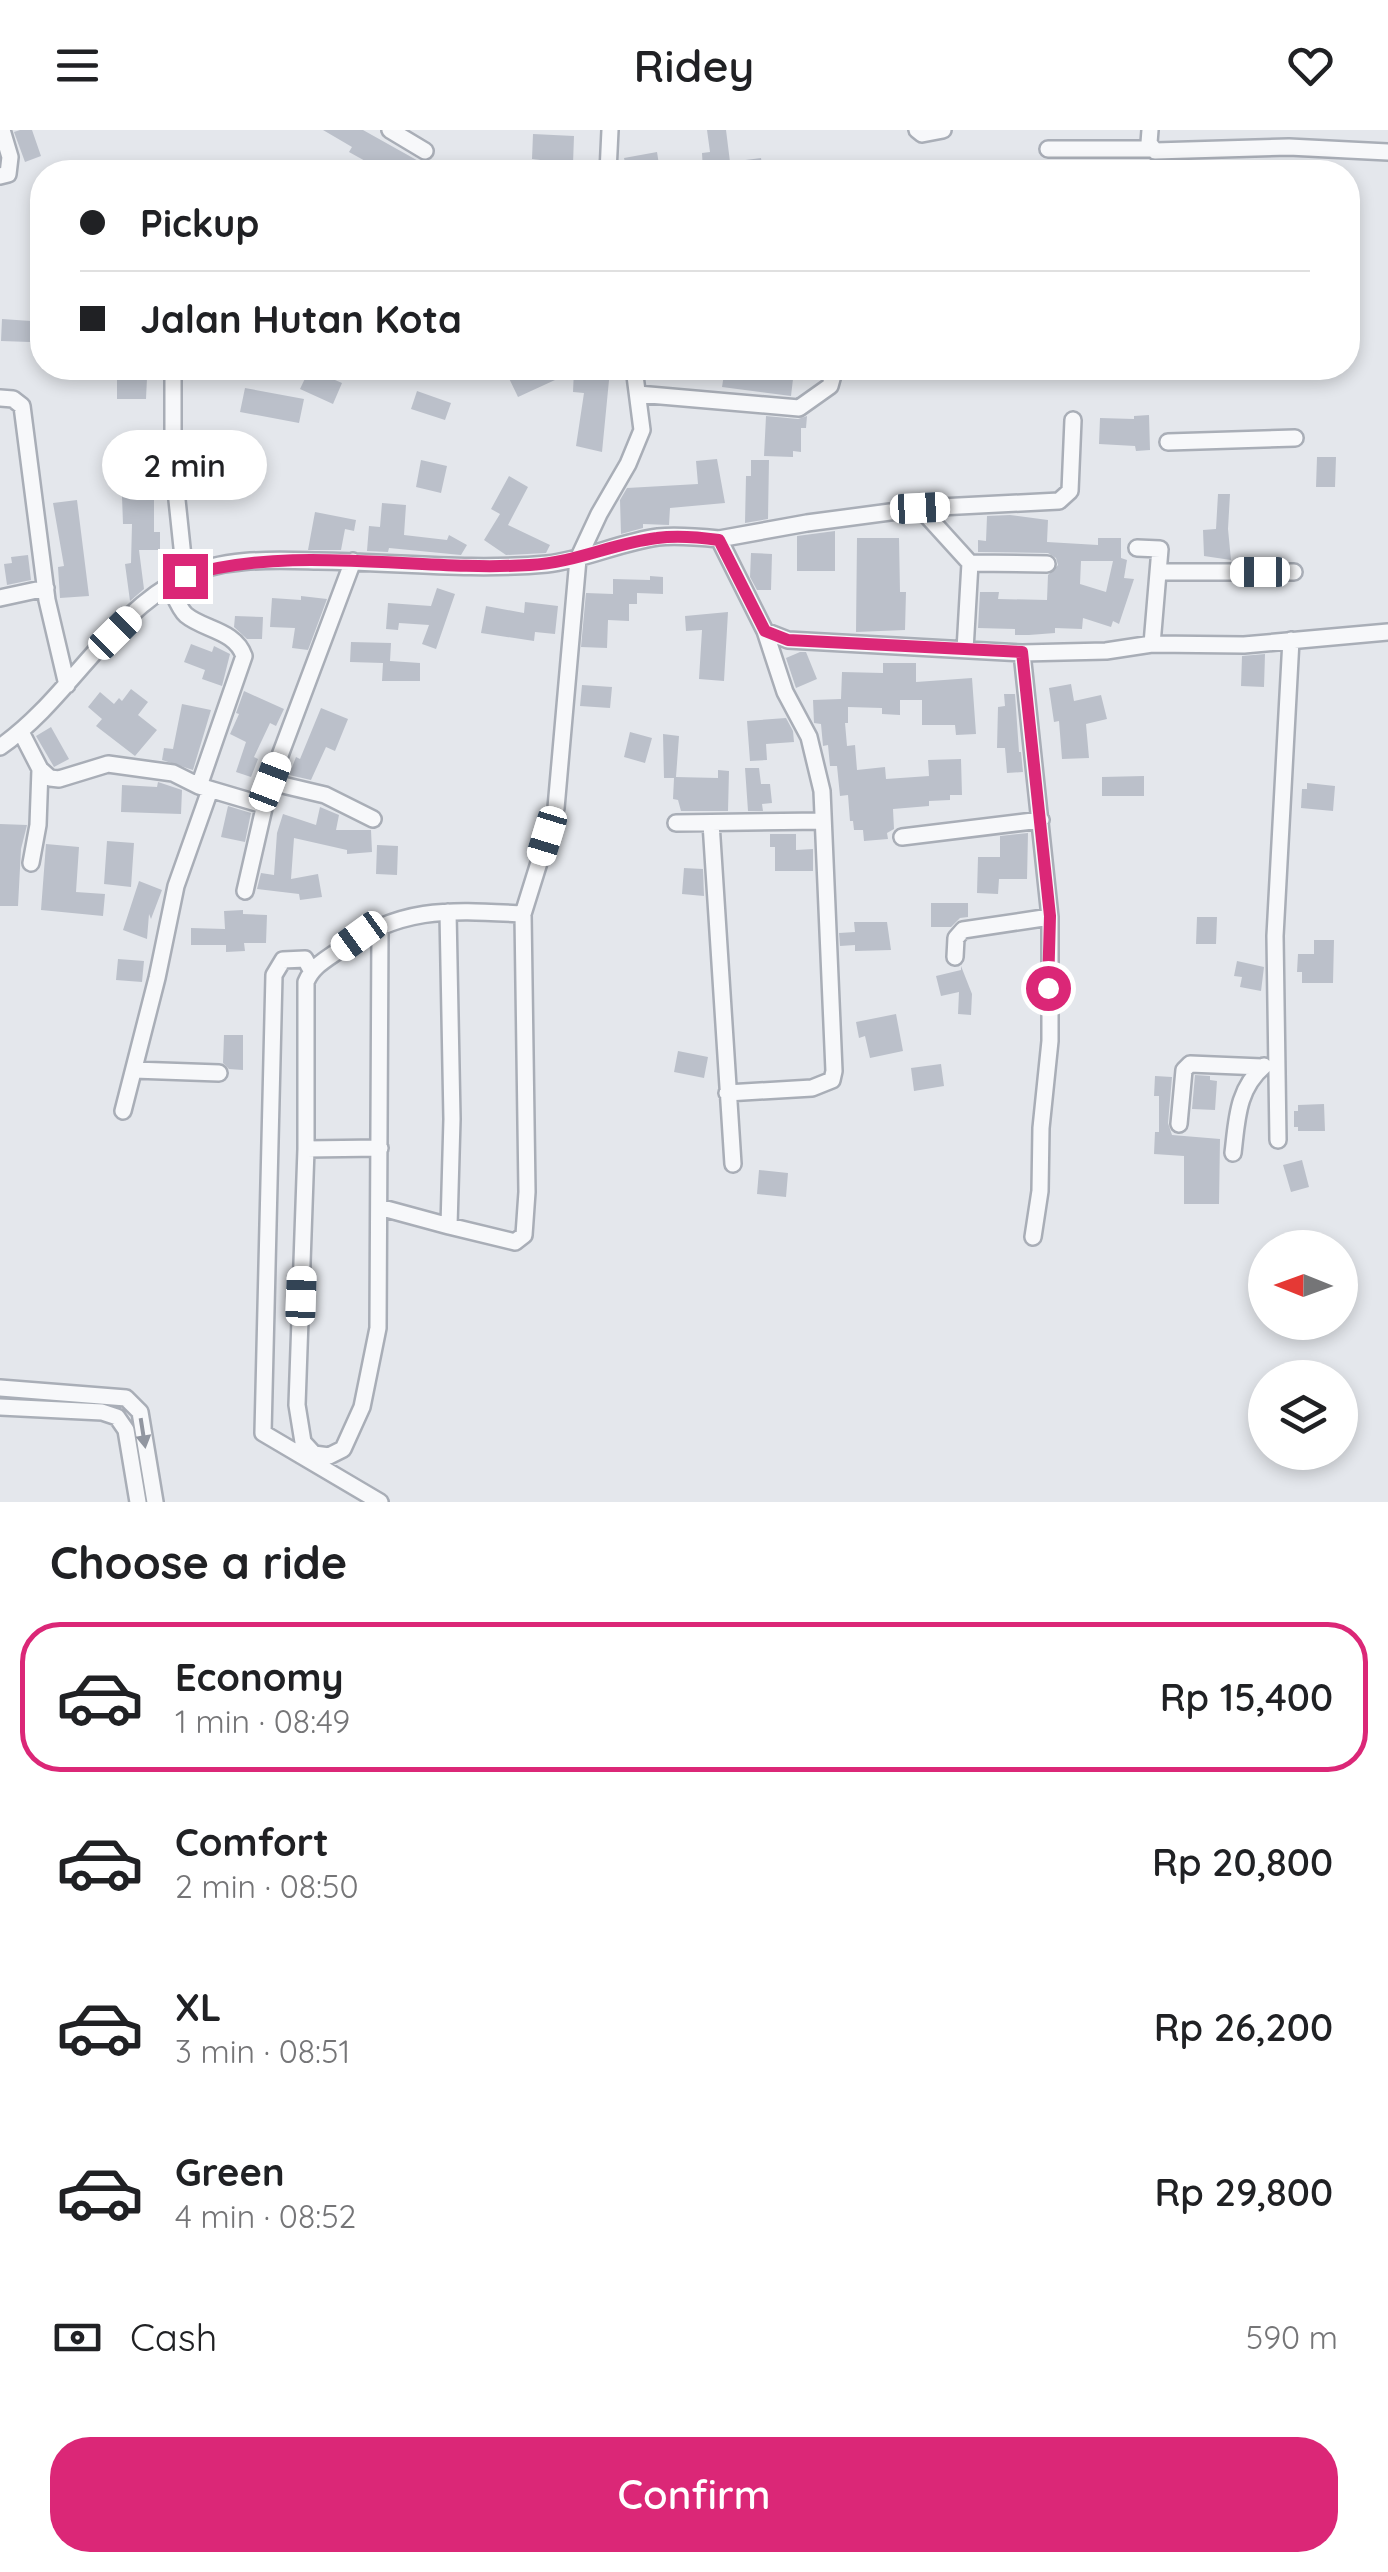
<!DOCTYPE html>
<html lang="en">
<head>
<meta charset="utf-8">
<style>
	body { margin:0; font-family:Quicksand,sans-serif; background:#f6f6f6; color:#202124; height:100vh; display:flex; flex-direction:column; font-size:38px; white-space:nowrap }
	* { box-sizing:border-box; margin:0 }
	p { font-size:32px; color:#757577 }
	.icon { flex:none; width:55px; height:55px; fill:none; stroke:currentColor; stroke-width:2; stroke-linecap:round; stroke-linejoin:round }
	.map { position:relative; height:1372px; overflow:hidden }
	.details { display:flex; flex-direction:column; background:#fff; flex:1 }
	.details>* { flex:none }
	.banner { position:absolute; left:30px; top:30px; width:1330px; height:220px; border-radius:40px; box-shadow:0 5px 15px #0003; display:grid; align-content:center; height:220px; padding:0 50px; background:#fff }
	.needle { width:65px; rotate:271deg }
	.buttons { position:absolute; left:1248px; top:1100px; display:grid; gap:20px }
	.buttons a { display:grid; place-items:center; width:110px; height:110px; border-radius:50%; background:#fff; box-shadow:0 5px 15px #0003; font-size:50px }
	.end { position:absolute; width:45px; height:45px; margin:-22px; border:12px solid #db2777; background:#fff; box-shadow:0 0 0 5px #fff }
	.from { border-radius:50% }
	.bubble { position:absolute; height:70px; border-radius:35px; background:#fff; box-shadow:0 5px 15px #0003; font-size:32px; font-weight:600; line-height:70px; text-align:center }
	.car { position:absolute; width:30px; height:60px; margin:-30px -15px; border-radius:12px; box-shadow:0 0 8px 2px #0007; background:linear-gradient(#fff 24%,#345 0 40%,#fff 0 76%,#345 0 86%,#fff 0) }
	.banner b { display:flex; align-items:center; gap:35px; height:95px; font-size:38px }
	.banner b+b { border-top:2px solid #e0e0e0 }
	.banner i { width:25px; height:25px; background:#202124 }
	ul { padding:0; list-style:none }
	li { display:flex; align-items:center; gap:30px; height:150px; margin:0 20px 15px; padding:0 30px; border:5px solid transparent; border-radius:40px }
	li div { flex:1 }
	li b { display:block; font-size:38px }
	li em { font-style:normal; font-weight:600 }
	li.active { border-color:#db2777 }
	li>.icon { width:90px; height:90px; stroke-width:1.5 }
	h2 { padding:0 50px; font-size:45px; line-height:120px }
	.pay { display:flex; align-items:center; gap:25px; height:110px; padding:0 50px; font-size:38px }
	.pay p { margin-inline-start:auto }
	.action { display:flex; gap:20px; margin-top:auto; padding:20px 50px }
	.action a { flex:1; height:115px; border-radius:40px; background:#db2777; color:#fff; font-size:40px; font-weight:600; line-height:115px; text-align:center }
	header { display:flex; justify-content:space-between; align-items:center; height:130px; padding:0 50px; background:#fff; font-size:45px; font-weight:600 }
	.map>svg:first-child { display:block }
</style>
</head>
<body>
<header><svg class="icon" aria-label="menu" viewBox="0 0 24 24"><path d="M4 6h16M4 12h16M4 18h16"/></svg>Ridey<svg class="icon" aria-label="heart" viewBox="0 0 24 24"><path d="M12 20l-8-8c-3-5 5-10 8-4 3-6 11-1 8 4z"/></svg></header>
<div class="map">
<svg width="1388" height="1372" viewBox="0 0 1388 1372">
	<rect width="100%" height="100%" fill="#e4e7ec"/>
	<path fill="#bbc0ca" fill-rule="evenodd" d="M20,0H32L41,26L25,32L14,2Z
		M323,0H363L438,42H385L349,22L352,17Z
		M707,0H726L730,32L761,28L763,42H703L702,23L710,22Z
		M533,4L574,6L573,34L532,29Z
		M657,22L660,41L627,42L624,28Z
		M2,189L31,191L30,212L1,211Z
		M310,238H322L337,244L335,250L342,253L333,274L300,259Z
		M517,238H549L555,250L518,267L506,242Z
		M725,238H764L763,245L793,249L791,266L722,257Z
		M574,240H610L602,322L576,316L584,263L573,262Z
		M117,247L147,248L146,269H117Z
		M245,258L304,269L299,293L240,282Z
		M417,261L451,273L445,290L411,279Z
		M1149,285L1150,320L1136,321L1135,316L1099,314L1100,288L1134,289V286Z
		M766,286L798,289L807,286L806,298H801V322L793,321V327L764,326Z
		M1317,327H1336L1335,357H1316Z
		M717,329L725,373L670,378L669,395L643,394V398L621,404L620,370L627,358L698,354L696,331Z
		M421,330L447,336L441,363L416,357Z
		M751,330H769L768,389L745,393L746,346H751Z
		M121,339L154,340V347H161L160,360H154V402H160V420H139L144,459L130,471L125,434L131,433L132,394H123Z
		M509,346L528,357L508,395L550,415L546,423L506,425L484,410L500,384L491,379Z
		M1218,364H1230L1228,399L1231,430L1204,426L1203,400L1216,399Z
		M77,370L89,466L60,468L58,437L64,436L53,373Z
		M382,373L406,375L404,405L447,410L449,405L467,415L461,425L389,418L388,422L367,421L369,396L380,397Z
		M315,382L356,390L354,401L345,399L341,420H308Z
		M1010,385L1048,390L1047,412L1098,415V408H1121V428L1127,430L1124,448L1134,449L1119,494L1113,491L1111,497L1083,488L1082,499L1055,498V503L1029,505H1015V499L978,498L980,462H999L998,469L1047,470L1048,445L1058,435L1056,428L1048,423L978,422V410L986,411L987,386ZM1081,431H1113L1106,462L1080,454Z
		M835,401V441H797V406Z
		M857,408H899L900,462H906L905,500L856,502Z
		M751,423L772,424L771,460H757L750,447Z
		M28,425L31,450L7,455L4,434L12,433L11,427Z
		M650,446L663,447V464L637,463V474H629V491L608,490L607,518L581,517L586,463L613,464V449L650,450Z
		M437,458L455,464L436,519L422,514L429,495L399,493L398,500L386,499L388,473L431,476Z
		M301,466L327,469L308,520L292,518L295,498L270,497L272,468L301,470Z
		M525,472L558,476L555,504L535,502L534,511L481,503L486,476L524,483Z
		M728,482L724,551L699,549L702,500L686,501L685,486Z
		M235,486L263,487L262,509H247L234,497Z
		M351,512L391,513L390,531L420,533V551H382L383,533L350,532Z
		M191,514L212,522L214,516L230,524L222,556L202,549L205,540L184,532Z
		M800,522H806L817,549L796,558L786,528Z
		M1265,524L1264,557L1241,556L1242,526Z
		M883,533H916V552L972,548L976,604L956,605L955,595H922V570H900V585L882,584V578L848,577V593H845L847,616L855,615L857,640L885,637L886,649L929,646L928,630L961,629L962,665H950V670L929,671V676L893,679L894,699L887,703L888,709L864,711L863,700H854L853,691H850L848,665L840,666L837,636H830L828,615L823,616L821,594L814,593L813,570L841,569L842,542L883,543Z
		M1071,554L1074,571L1101,565L1107,589L1086,594L1089,628L1062,629L1059,591L1054,592L1049,558Z
		M582,555L612,557L610,578L580,576Z
		M131,559L148,572L138,585L157,600L135,626L96,596L102,589L88,577L100,562L114,574L119,568L122,571Z
		M244,561L284,579L276,596L270,593L254,627L258,629L251,647L236,642L246,612L230,604L239,584L236,583Z
		M1004,564H1015L1019,622H1021L1023,642L1007,643L1005,618H997L998,577L1005,576Z
		M182,574L211,580L193,640L162,630L164,618L173,619Z
		M321,578L348,589L335,621L326,617L311,650L289,645L296,627L300,629Z
		M786,588L793,601L794,612L766,614L767,630L750,631L747,591Z
		M51,597L69,629L54,637L36,606Z
		M630,602L652,608L645,633L624,627Z
		M663,604L679,606L676,647L718,648V640L729,641L728,681H681L678,670L673,669L674,648H664Z
		M745,638H759L761,654H770L772,673L762,674L763,681H748Z
		M1144,646V666H1102V647Z
		M158,652L182,660L181,684L121,682L122,655L157,657Z
		M1307,653L1335,656L1333,681L1301,678L1302,659H1307Z
		M228,676L251,683L245,712L221,707Z
		M320,677L339,685L336,700H371L372,722L347,724V720L294,708L291,749L318,744L322,767L300,770L299,764L257,759L261,743L274,745L277,703L283,684L316,695Z
		M0,694L27,695L21,719L18,776H0Z
		M1028,703L1027,749H999L998,764L977,763L978,727H1000V706Z
		M770,704H796V720L813,719V741H775V717H770Z
		M107,711L134,713L131,757L104,754Z
		M46,714L79,717L76,762L105,764L103,786L41,780Z
		M377,715L398,716L397,745L376,744Z
		M684,738L703,739L704,766L682,764Z
		M139,751L162,760L151,789L149,784L147,809L123,800Z
		M931,773H968V787L960,788L951,797H931Z
		M243,780V784L267,785L266,813H244L245,821L226,822V815H191V798L225,799L224,781Z
		M1197,787H1217L1216,814H1196Z
		M854,792H887L891,820L855,821V815L840,816L839,803L855,802Z
		M1314,810H1334L1333,853H1302V842H1297L1298,824H1314Z
		M118,829L144,831L142,852L116,850Z
		M1237,831L1264,837L1261,861L1240,857L1242,847L1234,846Z
		M961,836L972,864L971,885L958,884L959,862L941,866L936,846L961,840Z
		M896,884L903,921L870,928L865,906L859,908L856,892Z
		M224,905H243V940L229,939L223,933Z
		M678,921L708,927L704,948L674,942Z
		M941,934L944,956L914,961L911,938Z
		M1195,945L1210,946V950L1217,951L1215,980L1192,979Z
		M1155,946L1172,947L1168,993L1172,1005L1220,1009L1219,1074H1184V1026L1154,1024L1155,1002H1159V966H1154Z
		M1324,974L1325,1001H1298V997H1294V981H1298V975Z
		M1302,1030L1309,1057L1291,1062L1283,1035Z
		M759,1040L788,1043L786,1067L757,1064Z"/>
	<g fill="none" stroke-linecap="round" stroke-linejoin="round">
		<defs>
			<path id="minor" d="M390,0L425,21
				M917,0L922,4L943,0
				M1150,0L1149,13L1155,21L1289,17L1388,22
				M1048,19H1152
				M608,42L610,0
				M0,46L8,44L10,27L2,0
				M173,238V332L185,446
				M638,264L799,278L830,256L835,238
				M0,268L13,269L22,276L47,470L67,555
				M1168,312L1295,308
				M920,378L970,433L965,520
				M719,409L807,393L920,378L1059,371L1070,361L1073,290
				M1137,418L1160,419L1152,514
				M970,433L1047,434
				M1158,442H1294
				M170,456C174,464 179,479 186,485C204,500 235,500 244,526L199,656
				M0,468L46,458
				M1022,523L1050,787V911L1041,998L1040,1061L1033,1107
				M21,602L40,639L50,648L59,649L108,634L173,643L199,656L263,675
				M0,617C68,570 108,485 184,447C224,427 275,430 318,431C394,432 472,441 547,434C585,430 620,412 658,407C678,405 699,407 719,409L765,501L788,510L1022,523L1106,521L1152,514L1244,515L1388,502
				M270,652L325,665L373,689
				M676,693L823,691
				M711,693L733,1034
				M902,707L1041,690
				M31,733L38,695L40,639
				M245,761L270,652L353,431
				M380,797L378,1198L362,1277L343,1319L329,1326L314,1324L303,1312L297,1275L306,1019V852C312,837 325,830 338,821C401,776 449,780 523,784L556,678L578,429L599,384L628,334L642,300L634,238
				M955,827L956,808L963,800L1050,787
				M311,840L305,829L283,830L274,845L263,1303L380,1372
				M134,940L219,943
				M727,963L812,958L832,950L834,941L822,661L809,607L785,562L765,501
				M123,981L157,848L176,756L210,660
				M1179,994L1184,940L1190,934L1262,937
				M1278,1010L1275,806L1291,510
				M306,1019L380,1018
				M1233,1023C1237,990 1237,959 1264,936
				M379,1077L449,1096L452,989L448,782
				M449,1096L515,1112L524,1105L527,1062L523,784
				M0,1258L126,1268L140,1282L155,1372
				M0,1277L102,1282L117,1287L126,1300L138,1372"/>
		</defs>
		<use href="#minor" stroke="#a9aeb7" stroke-width="20"/>
		<use href="#minor" stroke="#f7f8fa" stroke-width="15"/>
	</g>
	<defs><path id="oneway-solid" d="M-6-.8H1V-3.2L6.5 0L1 3.2V.8H-6Z" transform="scale(2.5)"/></defs>
	<use fill="#9196a0" href="#oneway-solid" transform="translate(143 1303) rotate(81)"/>
	<g fill="none" stroke-linecap="round" stroke-linejoin="round">
		<path stroke="#db2777" stroke-width="12" d="M185,446C297,413 415,442 530,435C574,433 614,413 657,408C678,405 698,407 719,410L765,501L788,510L1022,522L1050,786L1048,858"/>
	</g>
</svg>
<div class="buttons">
<a><svg class="needle" viewBox="-14 -14 28 28"><path d="M0-13l5 13h-10z" fill="#e53935"/><path d="M0 13l5-13h-10z" fill="#757577"/></svg></a>
<a><svg class="icon" aria-label="layers" viewBox="0 0 24 24"><path d="M12 4l9 5-9 5-9-5zM3 14l9 5 9-5"/></svg></a>
</div>
<i class="end from" style="left:1048px;top:858px"></i>
<i class="end" style="left:185px;top:446px"></i>
<div class="bubble" style="left:102px;top:300px;width:165px">2 min</div>
<i class="car" style="left:920px;top:378px;rotate:87deg"></i>
<i class="car" style="left:1260px;top:442px;rotate:270deg"></i>
<i class="car" style="left:115px;top:503px;rotate:45deg"></i>
<i class="car" style="left:270px;top:652px;rotate:21deg"></i>
<i class="car" style="left:547px;top:706px;rotate:197deg"></i>
<i class="car" style="left:359px;top:806px;rotate:234deg"></i>
<i class="car" style="left:301px;top:1166px;rotate:2deg"></i>
<div class="banner">
<b><i class="from"></i>Pickup</b>
<b><i></i>Jalan Hutan Kota</b>
</div>
</div>
<section class="details">
<h2>Choose a ride</h2>
<ul>
<li class="active"><svg class="icon" aria-label="car" viewBox="0 0 24 24"><path d="M5 17H2v-5l4-1 3-4h7l3 4 3 1v5h-3M9 17h6M6 11h13"/><circle cx="7" cy="17" r="2"/><circle cx="17" cy="17" r="2"/></svg><div><b>Economy</b><p>1 min · 08:49</p></div><em>Rp 15,400</em></li>
<li><svg class="icon" aria-label="car" viewBox="0 0 24 24"><path d="M5 17H2v-5l4-1 3-4h7l3 4 3 1v5h-3M9 17h6M6 11h13"/><circle cx="7" cy="17" r="2"/><circle cx="17" cy="17" r="2"/></svg><div><b>Comfort</b><p>2 min · 08:50</p></div><em>Rp 20,800</em></li>
<li><svg class="icon" aria-label="car" viewBox="0 0 24 24"><path d="M5 17H2v-5l4-1 3-4h7l3 4 3 1v5h-3M9 17h6M6 11h13"/><circle cx="7" cy="17" r="2"/><circle cx="17" cy="17" r="2"/></svg><div><b>XL</b><p>3 min · 08:51</p></div><em>Rp 26,200</em></li>
<li><svg class="icon" aria-label="car" viewBox="0 0 24 24"><path d="M5 17H2v-5l4-1 3-4h7l3 4 3 1v5h-3M9 17h6M6 11h13"/><circle cx="7" cy="17" r="2"/><circle cx="17" cy="17" r="2"/></svg><div><b>Green</b><p>4 min · 08:52</p></div><em>Rp 29,800</em></li>
</ul>
<div class="pay"><svg class="icon" aria-label="cash" viewBox="0 0 24 24"><path d="M3 7h18v10H3z"/><circle cx="12" cy="12" r="2"/></svg>Cash<p>590 m</p></div>
<div class="action"><a>Confirm</a></div>
</section>
</body>
</html>
